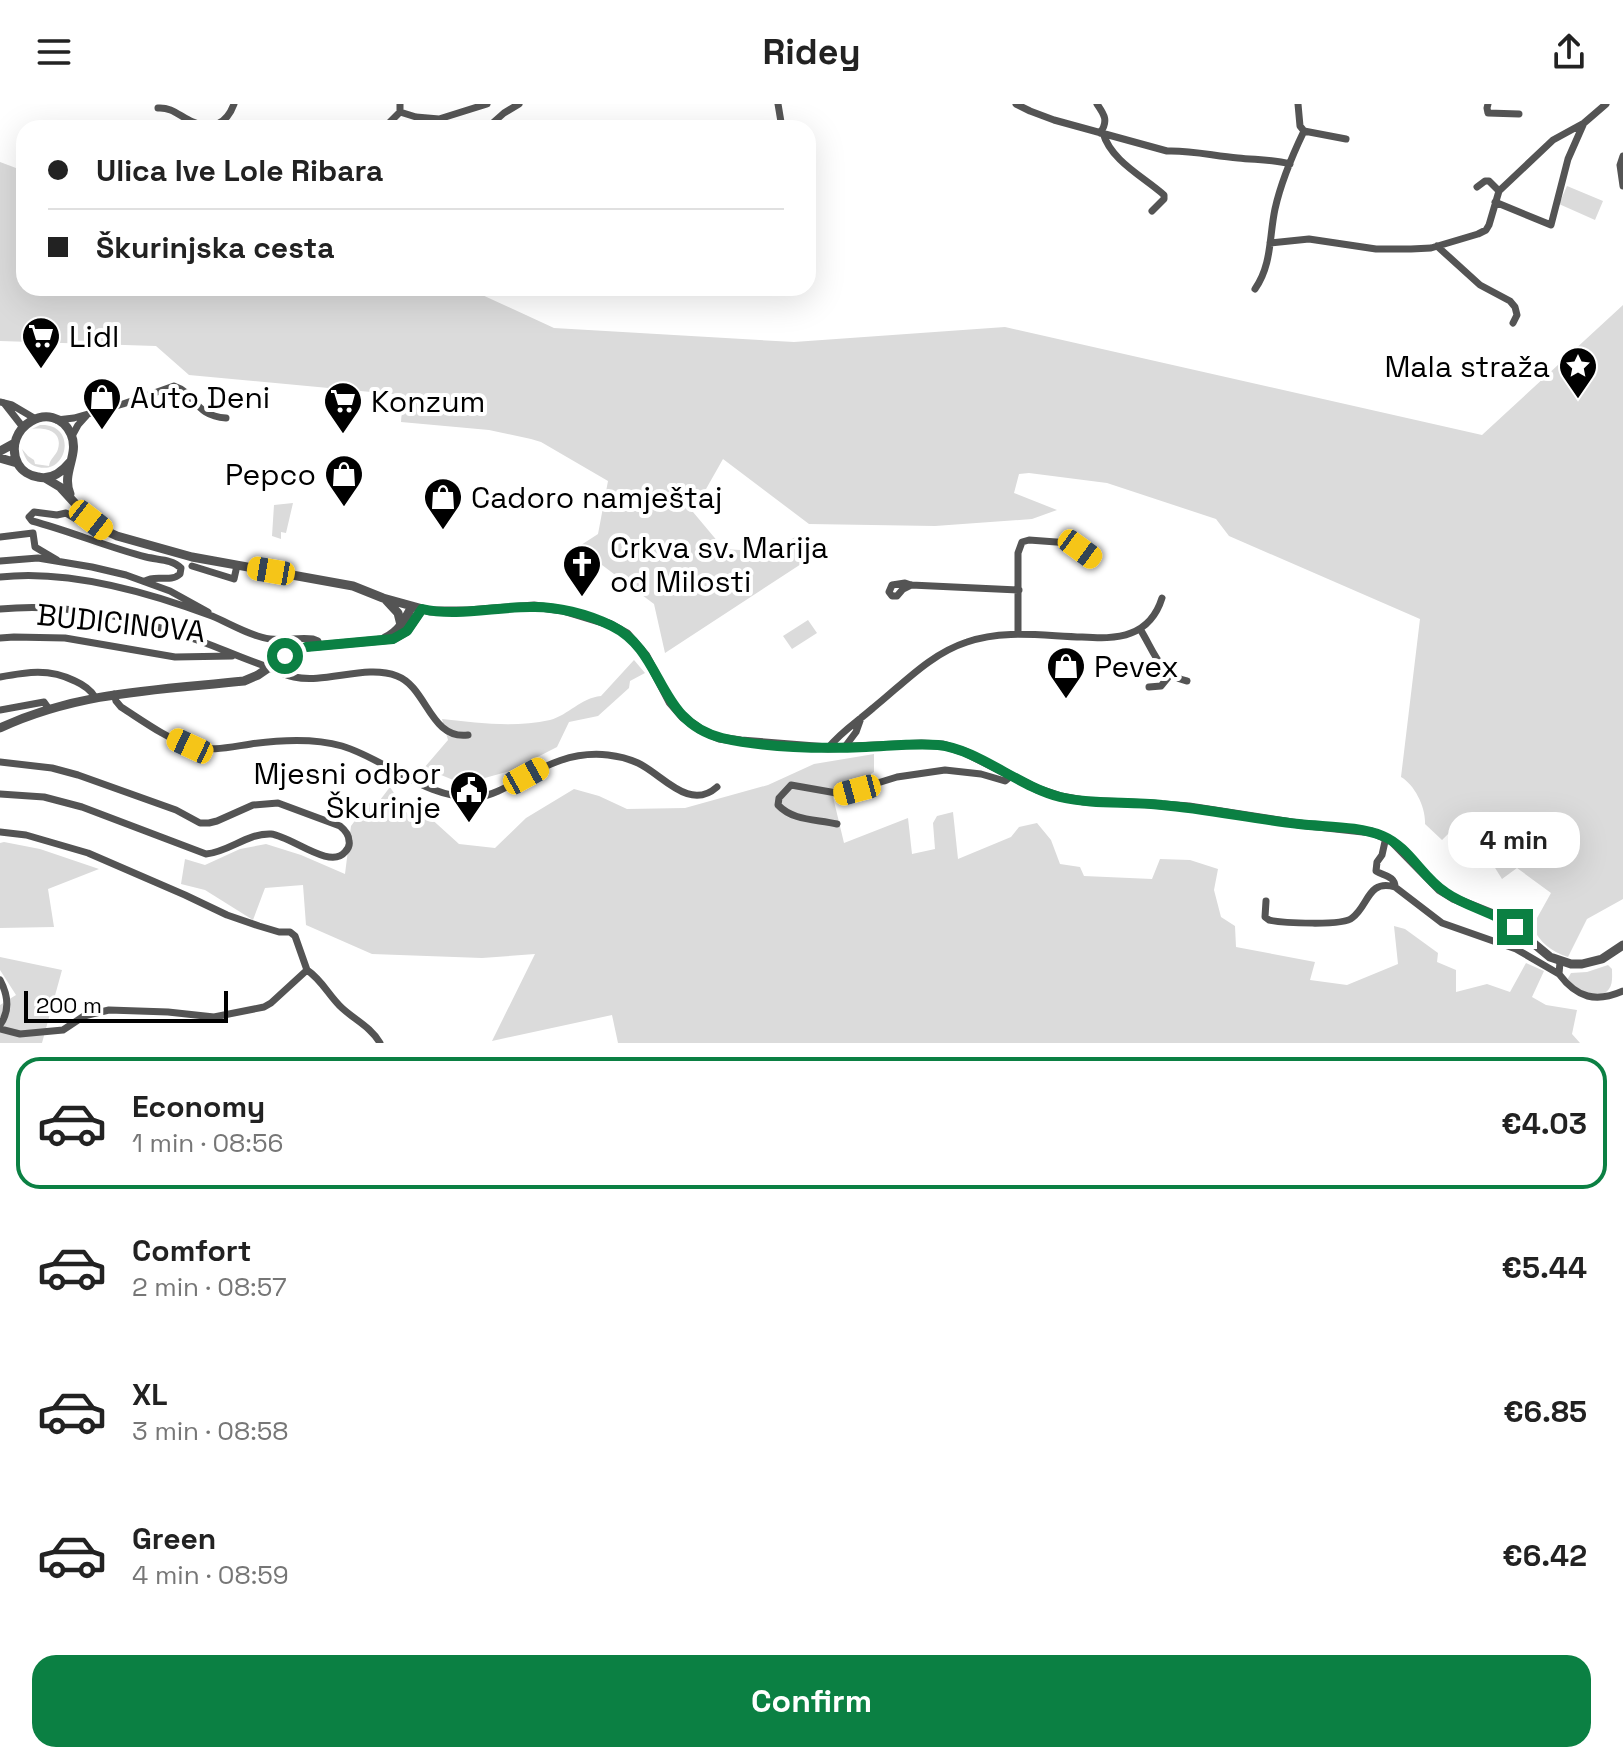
<!DOCTYPE html>
<html lang="en">
<head>
<meta charset="utf-8">
<style>
	body { margin:0; font-family:"Space Grotesk",sans-serif; background:#f6f6f6; color:#222; height:100vh; display:flex; flex-direction:column; font-size:30px; white-space:nowrap }
	* { box-sizing:border-box; margin:0 }
	p { font-size:26px; color:#767676 }
	.icon { flex:none; width:44px; height:44px; fill:none; stroke:currentColor; stroke-width:2; stroke-linecap:round; stroke-linejoin:round }
	.map { position:relative; height:939px; overflow:hidden }
	.panel { display:flex; flex-direction:column; background:#fff; flex:1 }
	.panel>* { flex:none }
	.top-card { position:absolute; left:16px; top:16px; width:800px; height:176px; border-radius:24px; box-shadow:0 8px 32px #0002; display:grid; align-content:center; height:176px; padding:0 32px; background:#fff }
	.scale { position:absolute; left:24px; bottom:20px; width:204px; box-sizing:border-box; padding-left:8px; border:4px solid #000; border-top:0; font-size:22px; line-height:28px; white-space:nowrap; color:#000; -webkit-text-stroke:6px #fff; paint-order:stroke }
	.end { position:absolute; width:36px; height:36px; margin:-18px; border:10px solid #0b8043; background:#fff; box-shadow:0 0 0 4px #fff }
	.from { border-radius:50% }
	.bubble { position:absolute; height:56px; border-radius:24px; background:#fff; box-shadow:0 8px 32px #0002; font-size:26px; font-weight:800; line-height:56px; text-align:center }
	.car { position:absolute; width:24px; height:48px; margin:-24px -12px; border-radius:10px; box-shadow:0 0 6px 2px #0007; background:linear-gradient(#f5c518 24%,#345 0 40%,#f5c518 0 76%,#345 0 86%,#f5c518 0) }
	.top-card b { display:flex; align-items:center; gap:28px; height:76px; font-size:30px }
	.top-card b+b { border-top:2px solid #e0e0e0 }
	.top-card i { width:20px; height:20px; background:#222 }
	ul { padding:14px 0 0; list-style:none }
	li { display:flex; align-items:center; gap:24px; height:132px; margin:0 16px 12px; padding:0 16px; border:4px solid transparent; border-radius:24px }
	li div { flex:1 }
	li b { display:block; font-size:30px }
	li em { font-style:normal; font-weight:800 }
	li.active { border-color:#0b8043 }
	li>.icon { width:72px; height:72px; stroke-width:1.5 }
	.primary-button { display:flex; gap:16px; margin-top:auto; padding:16px 32px }
	.primary-button a { flex:1; height:92px; border-radius:24px; background:#0b8043; color:#fff; font-size:32px; font-weight:800; line-height:92px; text-align:center }
	header { display:flex; justify-content:space-between; align-items:center; height:104px; padding:0 32px; background:#fff; font-size:36px; font-weight:800 }
	.map>svg:first-child { display:block }
</style>
</head>
<body>
<header><svg class="icon" aria-label="menu" viewBox="0 0 24 24"><path d="M4 6h16M4 12h16M4 18h16"/></svg>Ridey<svg class="icon" aria-label="share" viewBox="0 0 24 24"><path d="M12 15V3M7 8l5-5 5 5M5 13v7h14v-7"/></svg></header>
<div class="map">
<svg width="1623" height="939" viewBox="0 0 1623 939">
	<rect width="100%" height="100%" fill="#fff"/>
	<path fill="#dbdbdb" d="M0,58L24,67V184H467L554,224L794,238L1005,223L1482,331L1623,201V795L1587,815L1568,853C1550,847 1541,839 1532,823L1551,789L1517,764L1502,775L1492,759L1458,752L1463,741L1452,726L1442,736L1425,720C1426,704 1415,681 1401,673L1420,515L1229,432L1216,415L1107,379L1029,369L1019,370L1014,389L1057,406L1032,415L935,422L809,420L723,355L693,408L724,445L770,448L797,432L818,449L665,549L654,500L578,443L598,430L608,377L541,338L531,335L489,326L401,318L403,291L189,271L156,242L0,237Z
		M1567,82L1603,97L1595,116L1559,100Z
		M40,321C78,319 68,371 38,363C28,361 25,354 22,345L28,352L34,356L35,360L49,362C50,354 56,352 58,345C63,327 45,323 32,325Z
		M293,399L286,429L281,428V435L272,432L274,401Z
		M808,516L817,529L792,545L783,532Z
		M634,556L645,569L630,577L629,584L598,612L569,618L557,643L510,667L463,680L424,664L448,636L442,615C478,619 514,624 550,616C569,611 580,594 601,592Z
		M874,650V668L833,693L844,739L908,714L912,750L935,745L933,719L937,712L953,708L958,755L1011,733L1019,723L1037,719L1051,736L1060,760L1080,763L1084,772L1152,775L1160,755L1190,756L1218,765L1214,786L1221,813L1235,822L1236,843L1315,858L1310,876L1347,881L1398,860L1394,822L1405,825L1438,849L1437,858L1456,866V888L1487,880L1510,888L1526,859L1544,867L1532,893L1546,901L1577,906L1572,930L1580,939H618L612,911L492,937L535,850L482,854L372,850L306,821L303,781L265,784L253,816L205,786L181,780L185,755L205,761L240,745L266,740L301,751L345,770L351,722L368,699L377,700L390,683L414,720L427,711L459,740L495,744L526,714L574,685L599,692L627,705L685,704L768,681L814,660Z
		M4,738L40,745L99,765L48,785L54,823L0,824V739Z
		M0,853L62,866L42,939H0V901L16,891L0,866Z
		M1608,861L1612,865C1612,871 1613,880 1609,885C1598,900 1576,884 1567,876L1571,869L1587,868Z"/>
	<g fill="none" stroke-linecap="round" stroke-linejoin="round">
		<path stroke="#545454" stroke-width="7" d="M778,0L782,24
			M1016,0L1030,7L1054,16L1167,47C1191,46 1214,52 1238,54C1256,56 1271,55 1290,60
			M1097,0C1104,10 1109,17 1100,29
			M1488,0L1487,4L1488,9L1519,10
			M158,4C173,3 180,13 193,18C213,27 227,19 234,0
			M400,8L416,13L439,15L487,0
			M384,24L400,8V0
			M487,24L504,9L519,0
			M1304,27L1346,35
			M1103,29C1111,57 1144,73 1164,91V95L1152,107
			M1623,52L1620,61L1623,82
			M1477,83L1485,77H1489L1499,87
			M1495,98L1551,121L1568,55L1583,21
			M808,116L811,120
			M1270,139L1309,135L1376,145H1411L1431,144L1478,130L1486,126L1489,121L1499,87L1553,36L1584,19L1606,0
			M1437,142L1480,181L1510,197L1515,203L1517,211L1513,219
			M1255,185C1272,161 1269,133 1275,105C1281,78 1292,52 1304,27L1300,22L1298,0
			M0,298L12,301L34,314
			M4,299L22,322
			M57,316L74,314L123,300L174,282C196,289 194,312 226,314
			M72,332L78,321L87,311
			M102,425H92L66,409L57,411L34,408L29,413L32,417C70,427 107,443 146,453C158,456 172,455 181,464L180,470C170,479 156,470 145,477
			M0,433L33,429L35,443L57,456
			M0,457L38,454L92,463L126,471L170,487L208,508
			M192,462L234,475L236,466
			M0,473C69,465 148,488 212,512C231,520 250,532 270,535C284,537 299,533 313,535L318,537L319,541
			M911,481L903,485L897,492H892L889,488L892,481L905,479L911,481L1019,486
			M0,505C69,498 138,514 203,538C224,546 244,555 265,562C275,566 284,571 294,573C326,580 366,560 397,572C427,583 430,636 468,631
			M1140,525C1154,547 1159,571 1187,577
			M1018,530V449L1022,438L1029,436L1070,439L1096,457
			M0,534L14,533L65,534L175,553L232,552
			M0,573C27,568 49,564 75,577C84,581 90,585 95,593
			M1149,583L1161,582L1170,571
			M114,590L116,597L121,603C143,617 166,634 190,642C211,648 230,643 251,640C279,636 314,634 342,642C388,656 427,696 477,693C491,692 505,684 517,677C546,661 573,647 608,651C617,652 629,655 638,659C662,670 689,708 717,683
			M0,606L44,598L49,605
			M828,644C842,627 857,618 873,604C903,580 930,550 967,538C1004,525 1044,532 1082,533C1098,534 1116,535 1131,529C1147,523 1157,510 1162,494
			M844,644L856,628L861,614
			M0,658L52,664L78,671L176,706L200,719H209L217,717L253,701L278,699L340,722C345,726 349,730 349,737C350,741 348,745 345,748C330,766 291,732 271,730C247,729 229,748 206,750L82,703L44,693L0,690
			M837,720C816,715 793,717 778,701L779,694L791,681L842,690L897,673L945,666L981,670L1005,677L1011,672
			M0,728L26,731L88,749L185,791L227,811L259,822L279,828H290L295,832L307,866L271,899L264,903L214,913L168,908L109,906L84,912L63,926L20,930L0,925
			M1386,733L1382,751L1377,758L1376,767C1384,772 1395,772 1395,783
			M1266,797L1265,813L1269,816C1283,819 1343,822 1352,814C1369,802 1367,775 1395,783L1442,819L1516,845L1559,870
			M1560,858L1559,870C1577,894 1596,899 1623,887
			M307,866C322,876 329,892 342,904C355,916 371,923 380,939
			M0,876C8,891 10,907 0,921"/>
		<path stroke="#545454" stroke-width="9" d="M0,347L13,340
			M0,354L17,359
			M70,358C62,368 51,376 38,373C30,372 22,367 18,360C0,324 53,292 71,330C80,351 61,368 70,390
			M45,374L60,383L82,407L104,426L117,432L192,453L353,482L383,494L430,507H468L534,502L563,506L609,520L627,530L646,552L670,598L683,613L701,626L719,634L741,637L828,644L921,640L943,641L965,648L1037,685L1061,693L1084,697L1151,700L1189,703L1299,720L1372,728L1392,737L1440,786L1453,794L1503,814L1550,853L1571,860H1582L1602,855L1623,841
			M386,496L398,509L401,521
			M385,534C399,527 405,516 412,502
			M0,624C80,587 159,586 244,577L258,571L290,549L306,543L393,535L407,527L422,505"/>
	</g>
	<g fill="none" stroke-linecap="round" stroke-linejoin="round">
		<path stroke="#0b8043" stroke-width="10" d="M285,552L306,543L393,535L407,527L422,505C457,513 494,503 530,503C556,502 588,510 612,522C665,548 656,618 722,634C764,644 823,645 866,643C890,642 914,639 938,641C978,645 1019,683 1060,693C1094,701 1128,697 1162,701C1208,705 1253,715 1299,720C1325,723 1359,722 1383,732C1409,743 1422,773 1445,788C1466,803 1493,808 1515,823"/>
	</g>
	<defs>
		<symbol id="supermarket-pin" viewBox="-11 -11 22 30"><path d="M0 17L-7.5 6A9.5 9.5 0 1 1 7.5 6Z" fill="#000" stroke="#fff"/><path d="M-6-5.5h2.5l.6 2H6L4.5 2H-2.5L-4.4-4H-6ZM-1.5 3.2a1.3 1.3 0 1 0 .1 0ZM3 3.2a1.3 1.3 0 1 0 .1 0Z" fill="#fff"/></symbol>
		<symbol id="sight-pin" viewBox="-11 -11 22 30"><path d="M0 17L-7.5 6A9.5 9.5 0 1 1 7.5 6Z" fill="#000" stroke="#fff"/><path d="M0-6L1.8-2.2L6-1.7L2.9 1.2L3.7 5.4L0 3.3L-3.7 5.4L-2.9 1.2L-6-1.7L-1.8-2.2Z" fill="#fff"/></symbol>
		<symbol id="shop-pin" viewBox="-11 -11 22 30"><path d="M0 17L-7.5 6A9.5 9.5 0 1 1 7.5 6Z" fill="#000" stroke="#fff"/><path d="M-5-2.5h2.3a2.7 3.5 0 0 1 5.4 0H5L5.5 6h-11ZM-1.5-2.5h3a1.5 2.3 0 0 0-3 0Z" fill="#fff"/></symbol>
		<symbol id="church-pin" viewBox="-11 -11 22 30"><path d="M0 17L-7.5 6A9.5 9.5 0 1 1 7.5 6Z" fill="#000" stroke="#fff"/><path d="M-1.2-6h2.4v3.5h3.3v2.4h-3.3V6h-2.4V-.1h-3.3v-2.4h3.3Z" fill="#fff"/></symbol>
		<symbol id="civic-pin" viewBox="-11 -11 22 30"><path d="M0 17L-7.5 6A9.5 9.5 0 1 1 7.5 6Z" fill="#000" stroke="#fff"/><path d="M-.6-6.5H3V-4.5H.6V-3L4-1V1h2V6H-6V1h2V-1L-.6-3ZM-1.2 2.5V6h2.4V2.5Z" fill="#fff"/></symbol>
	</defs>
	<g fill-rule="evenodd">
		<use href="#supermarket-pin" x="19" y="210" width="44" height="60"/>
		<use href="#sight-pin" x="1556" y="240" width="44" height="60"/>
		<use href="#shop-pin" x="80" y="271" width="44" height="60"/>
		<use href="#supermarket-pin" x="321" y="275" width="44" height="60"/>
		<use href="#shop-pin" x="322" y="348" width="44" height="60"/>
		<use href="#shop-pin" x="421" y="371" width="44" height="60"/>
		<use href="#church-pin" x="560" y="438" width="44" height="60"/>
		<use href="#shop-pin" x="1044" y="540" width="44" height="60"/>
		<use href="#civic-pin" x="447" y="664" width="44" height="60"/>
	</g>
	<g text-anchor="middle" dominant-baseline="central" stroke-width="8" stroke-linejoin="round" paint-order="stroke">
		<g font-size="30" fill="#000" stroke="#fff" text-anchor="start">
			<text x="69" y="232">Lidl</text>
			<text x="1550" y="262" text-anchor="end">Mala straža</text>
			<text x="130" y="293">Auto Deni</text>
			<text x="371" y="297">Konzum</text>
			<text x="316" y="370" text-anchor="end">Pepco</text>
			<text x="471" y="393">Cadoro namještaj</text>
			<text x="610" y="443">Crkva sv. Marija<tspan x="610" dy="34">od Milosti</tspan></text>
			<text x="1094" y="562">Pevex</text>
			<text x="441" y="669" text-anchor="end">Mjesni odbor<tspan x="441" dy="34">Škurinje</tspan></text>
		</g>
		<g font-size="30" fill="#000" stroke="#fff">
			<text transform="translate(121 519) rotate(6)">BUDICINOVA</text>
		</g>
	</g>
</svg>
<div class="scale">200 m</div>
<i class="end from" style="left:285px;top:552px"></i>
<i class="end" style="left:1515px;top:823px"></i>
<div class="bubble" style="left:1448px;top:708px;width:132px">4 min</div>
<i class="car" style="left:91px;top:416px;rotate:128deg"></i>
<i class="car" style="left:1080px;top:445px;rotate:126deg"></i>
<i class="car" style="left:271px;top:467px;rotate:280deg"></i>
<i class="car" style="left:190px;top:642px;rotate:295deg"></i>
<i class="car" style="left:526px;top:672px;rotate:61deg"></i>
<i class="car" style="left:857px;top:686px;rotate:255deg"></i>
<div class="top-card">
<b><i class="from"></i>Ulica Ive Lole Ribara</b>
<b><i></i>Škurinjska cesta</b>
</div>
</div>
<section class="panel">
<ul>
<li class="active"><svg class="icon" aria-label="car" viewBox="0 0 24 24"><path d="M5 17H2v-5l4-1 3-4h7l3 4 3 1v5h-3M9 17h6M6 11h13"/><circle cx="7" cy="17" r="2"/><circle cx="17" cy="17" r="2"/></svg><div><b>Economy</b><p>1 min · 08:56</p></div><em>€4.03</em></li>
<li><svg class="icon" aria-label="car" viewBox="0 0 24 24"><path d="M5 17H2v-5l4-1 3-4h7l3 4 3 1v5h-3M9 17h6M6 11h13"/><circle cx="7" cy="17" r="2"/><circle cx="17" cy="17" r="2"/></svg><div><b>Comfort</b><p>2 min · 08:57</p></div><em>€5.44</em></li>
<li><svg class="icon" aria-label="car" viewBox="0 0 24 24"><path d="M5 17H2v-5l4-1 3-4h7l3 4 3 1v5h-3M9 17h6M6 11h13"/><circle cx="7" cy="17" r="2"/><circle cx="17" cy="17" r="2"/></svg><div><b>XL</b><p>3 min · 08:58</p></div><em>€6.85</em></li>
<li><svg class="icon" aria-label="car" viewBox="0 0 24 24"><path d="M5 17H2v-5l4-1 3-4h7l3 4 3 1v5h-3M9 17h6M6 11h13"/><circle cx="7" cy="17" r="2"/><circle cx="17" cy="17" r="2"/></svg><div><b>Green</b><p>4 min · 08:59</p></div><em>€6.42</em></li>
</ul>
<div class="primary-button"><a>Confirm</a></div>
</section>
</body>
</html>
